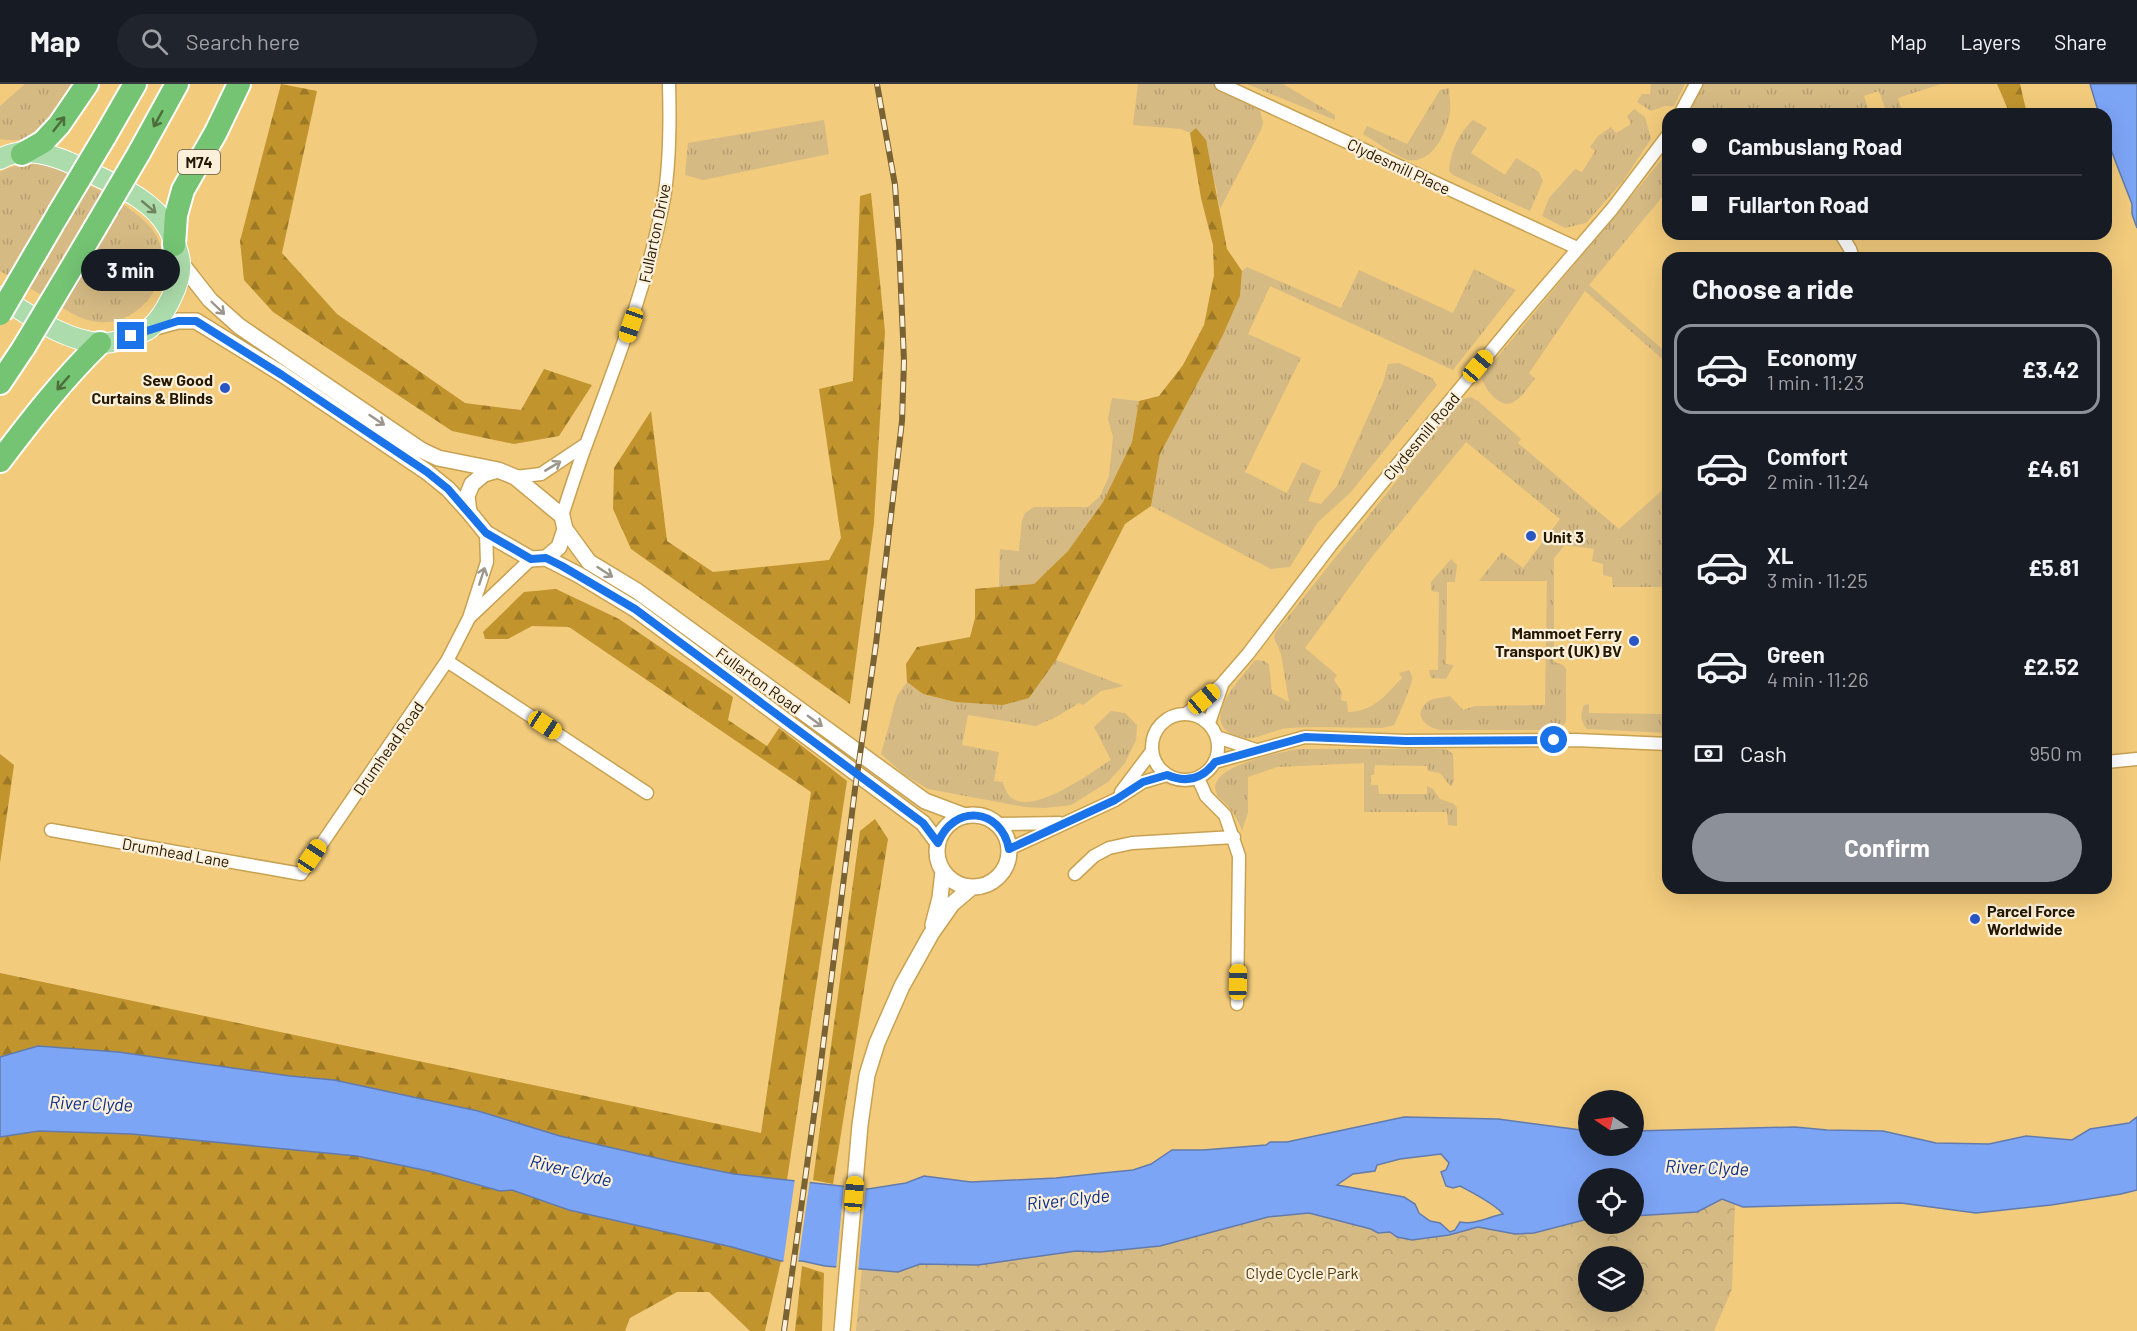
<!DOCTYPE html>
<html lang="en">
<head>
<meta charset="utf-8">
<style>
	body { margin:0; font-family:Barlow,sans-serif; background:#20242c; color:#f1f3f6; height:100vh; display:flex; flex-direction:column; font-size:22px; white-space:nowrap }
	* { box-sizing:border-box; margin:0 }
	p { font-size:20px; color:#9ea1a6 }
	.icon { flex:none; width:33px; height:33px; fill:none; stroke:currentColor; stroke-width:2; stroke-linecap:round; stroke-linejoin:round }
	.map { position:relative; flex:1; overflow:hidden }
	.panel { position:absolute; left:1662px; top:168px; width:450px; height:642px; display:flex; flex-direction:column; background:#171b24; border-radius:18px; box-shadow:0 6px 24px #0002 }
	.panel>* { flex:none }
	.top-card { position:absolute; left:1662px; top:24px; width:450px; height:132px; border-radius:18px; box-shadow:0 6px 24px #0002; display:grid; align-content:center; height:132px; padding:0 30px; background:#171b24 }
	.needle { width:39px; rotate:283deg }
	.buttons { position:absolute; left:1578px; top:1006px; display:grid; gap:12px }
	.buttons a { display:grid; place-items:center; width:66px; height:66px; border-radius:50%; background:#171b24; box-shadow:0 6px 24px #0002; font-size:30px }
	.end { position:absolute; width:27px; height:27px; margin:-14px; border:8px solid #1a73e8; background:#fff; box-shadow:0 0 0 3px #fff }
	.from { border-radius:50% }
	.bubble { position:absolute; height:42px; border-radius:21px; background:#171b24; box-shadow:0 6px 24px #0002; font-size:20px; font-weight:700; line-height:42px; text-align:center }
	.car { position:absolute; width:18px; height:36px; margin:-18px -9px; border-radius:8px; box-shadow:0 0 4px 2px #0007; background:linear-gradient(#f5c518 24%,#345 0 40%,#f5c518 0 76%,#345 0 86%,#f5c518 0) }
	.top-card b { display:flex; align-items:center; gap:21px; height:57px; font-size:22px }
	.top-card b+b { border-top:2px solid #363941 }
	.top-card i { width:15px; height:15px; background:#f1f3f6 }
	ul { padding:0; list-style:none }
	li { display:flex; align-items:center; gap:18px; height:90px; margin:0 12px 9px; padding:0 18px; border:3px solid transparent; border-radius:18px }
	li div { flex:1 }
	li b { display:block; font-size:22px }
	li em { font-style:normal; font-weight:700 }
	li.current { border-color:#8c9099 }
	li>.icon { width:54px; height:54px; stroke-width:1.5 }
	h2 { padding:0 30px; font-size:27px; line-height:72px }
	.pay { display:flex; align-items:center; gap:15px; height:66px; padding:0 30px; font-size:22px }
	.pay p { margin-inline-start:auto }
	.button { display:flex; gap:12px; margin-top:auto; padding:12px 30px }
	.button a { flex:1; height:69px; border-radius:36px; background:#8c9099; color:#fff; font-size:24px; font-weight:700; line-height:69px; text-align:center }
	header { display:flex; align-items:center; gap:36px; box-sizing:border-box; height:84px; padding:0 30px; background:#171b24; border-bottom:2px solid #363941 }
	header strong { font-size:28px }
	nav { display:flex; gap:33px; margin-inline-start:auto; font-size:21px }
	.search { width:420px; height:54px; background:#20242c; display:flex; align-items:center; gap:15px; box-sizing:border-box; padding:0 21px; border-radius:33px; color:#9ea1a6; font-size:22px }
	.map>svg:first-child { display:block }
</style>
</head>
<body>
<header>
<strong>Map</strong>
<div class="search"><svg class="icon" aria-label="search" viewBox="0 0 24 24"><circle cx="10" cy="10" r="6"/><path d="M15 15l6 6"/></svg>Search here</div>
<nav><a>Map</a><a>Layers</a><a>Share</a></nav>
</header>
<div class="map">
<svg width="2137" height="1247" viewBox="0 0 2137 1247">
	<defs>
		<pattern id="grass-tufts" width="24" height="20" patternUnits="userSpaceOnUse" patternTransform="scale(1.5)"><rect width="24" height="20" fill="#d5ba84"/><path d="M3 7l-1-3M5 7V3M7 7l1-3M15 17l-1-3M17 17v-4M19 17l1-3" fill="none" stroke="#b79f70"/></pattern>
		<pattern id="forest-firs" width="22" height="20" patternUnits="userSpaceOnUse" patternTransform="scale(1.5)"><rect width="22" height="20" fill="#c1942e"/><path d="M5 1l3.5 6h-7zM16 11l3.5 6h-7z" fill="#9d7825"/></pattern>
		<pattern id="park-crowns" width="20" height="18" patternUnits="userSpaceOnUse" patternTransform="scale(1.5)"><rect width="20" height="18" fill="#d5ba84"/><path d="M2 6a3 3 0 1 1 6 0M12 15a3 3 0 1 1 6 0" fill="none" stroke="#b79f70"/></pattern>
	</defs>
	<rect width="100%" height="100%" fill="#f2cb7c"/>
	<path fill="url(#grass-tufts)" d="M25,0H76C65,16 42,48 24,55C16,57 7,56 0,55V22Z
		M1138,0H1216L1260,26L1263,39L1261,46L1220,125L1216,103L1196,44L1190,49L1181,45L1133,41Z
		M1247,0H1283L1335,31V36Z
		M1651,0H1685L1674,22H1665L1651,27L1637,18L1642,10H1650Z
		M1703,0H1941L1898,14L1903,30H1887L1879,7L1864,12L1870,30H1692V21Z
		M1449,4C1449,11 1451,20 1450,28C1447,48 1433,80 1408,76C1399,74 1373,56 1363,50L1367,42L1407,60L1440,6Z
		M1634,25L1645,33L1651,55L1623,97L1586,139L1565,144L1542,132L1549,114L1575,85L1582,88L1595,67L1590,63L1598,52L1611,43L1616,49L1631,40L1627,32Z
		M824,36L829,70L703,96L685,91L688,59Z
		M1473,36L1487,44L1471,69L1505,91L1516,74L1539,88L1543,97L1530,127L1453,91L1449,87C1450,69 1459,48 1473,36Z
		M1668,68V106L1589,201L1668,270V280L1585,207L1529,289L1535,295C1529,302 1523,312 1515,317C1501,327 1486,306 1482,295L1485,288Z
		M28,79L48,81L59,85C86,100 133,121 151,144C185,186 139,251 88,236C76,233 65,225 55,219C37,208 18,198 0,187V88L8,84Z
		M1247,183L1341,224L1359,186L1453,229L1474,185L1516,206L1453,286L1270,202L1248,250L1301,274L1245,388L1287,409L1302,378L1321,387L1308,417L1321,420L1337,402L1383,299L1388,280L1399,279L1432,294L1437,301L1350,409L1318,438L1290,483L1271,485L1151,422L1160,370L1223,251L1240,212L1242,187Z
		M1471,313L1478,317L1521,355L1518,359L1619,445L1668,401V503H1613L1612,493L1603,491V480L1592,477L1594,465L1565,461L1554,474V578L1563,581L1566,585V638L1559,646H1440C1429,643 1424,641 1420,630C1426,612 1434,616 1450,612L1463,626L1475,622L1545,621L1547,497H1479L1502,468L1523,484L1560,435L1466,358L1371,474L1305,564L1337,591L1334,596L1342,608L1341,616L1347,618L1348,628C1375,627 1384,612 1402,594L1399,589L1409,586C1411,589 1412,592 1412,595C1412,601 1397,636 1394,641L1382,644C1351,644 1320,642 1289,644C1274,645 1258,656 1244,654C1192,644 1240,595 1255,576L1265,577L1269,581L1272,609L1289,618L1281,570L1274,554L1275,549L1462,315Z
		M1112,314L1139,317L1132,358L1103,418L1068,467L1034,500L999,503L1000,465L1019,467L1022,436L1025,429L1034,423H1088L1100,412L1109,392L1113,353L1108,335Z
		M1451,475L1457,481L1455,498H1447L1446,580L1454,581L1446,595L1431,594L1429,586H1438L1439,508L1431,507V498Z
		M1056,576L1124,602L1101,607L1083,621L1079,619L1056,633L1036,642L968,631L962,661L999,668L994,697L1003,698C1013,748 1088,690 1111,676L1094,643L1111,627L1125,629L1137,641L1136,656L1125,679L1108,698L1071,721L1045,724L1025,723L928,705L905,691L881,670L897,612L907,598L923,610L955,618L1029,614Z
		M1589,620V629L1668,630V649L1587,645C1580,637 1580,630 1584,621Z
		M1297,665H1446L1453,670L1454,697L1451,703L1440,689L1428,687L1427,682L1375,681L1374,691H1371V701H1378L1379,710H1427V702L1433,705L1440,715L1454,720L1457,724V742L1448,741L1447,728H1364V679L1277,683L1248,693V729L1242,746C1238,737 1234,729 1228,722C1224,717 1218,714 1216,708C1207,682 1279,669 1297,665Z"/>
	<path fill="url(#forest-firs)" d="M281,0L317,7L282,169L337,230L465,319L521,326L544,285L592,301L559,352L514,360L452,347L273,228L244,196L240,157Z
		M1997,0H2020L2027,30H2010Z
		M1196,44L1206,56L1227,165L1242,187L1240,212L1223,251L1160,370L1151,422L1125,440L1056,576L1029,614L1003,621L955,618L923,610L907,598L906,580L917,563L970,553L975,534V505L1034,500L1068,467L1103,418L1132,358L1139,317L1159,312L1183,281L1204,241L1214,191L1213,161L1201,114L1190,49Z
		M871,109L885,248L874,439L850,620L631,465L613,425L614,384L651,327L667,457L713,488L829,476L841,454L819,305L853,297L860,112Z
		M556,505L619,535L733,613L728,636L767,662L779,644L847,697L787,1096L734,1090L674,1078L560,1052L478,1027L334,996L290,992L118,968L38,962L0,973V889L761,1049L811,708L569,543L532,542L508,555H485L483,548L524,508Z
		M0,670L14,681L0,779Z
		M875,735L888,755L833,1100L813,1096L860,747Z
		M39,1047L132,1050L357,1072L433,1088L500,1107L512,1106L569,1126L732,1163L781,1177L765,1247H750L709,1208H677L630,1234L625,1247H0V1053Z
		M802,1182L824,1189L822,1247H795Z"/>
	<path fill="url(#park-crowns)" fill-rule="evenodd" d="M1722,1115L1735,1120L1732,1205L1714,1247H856L862,1185L898,1188L920,1180L978,1181L1076,1167L1100,1168L1160,1162L1268,1133L1309,1129L1371,1145L1378,1149L1390,1148L1397,1153L1413,1156L1449,1151L1478,1143L1515,1150L1534,1149L1588,1135V1140H1634V1132L1697,1128ZM1588,1173H1634V1218H1588Z"/>
	<path fill="#7da5f6" stroke="#627bac" stroke-width="1.5" fill-rule="evenodd" d="M2090,0H2137V144L2132,130V120L2106,53V30H2099Z
		M38,962L118,968L290,992L334,996L478,1027L560,1052L674,1078L734,1090L868,1105L906,1099L924,1092L971,1098L1056,1094L1103,1089L1133,1086L1151,1080L1172,1066H1203L1266,1061L1270,1058H1287L1404,1033L1498,1035L1588,1047V1062H1634V1047L1795,1043L1827,1046L1883,1047L1936,1059L1989,1060L2026,1052L2072,1056L2090,1045L2129,1039L2137,1033V1106L2121,1110L2051,1121L1976,1129L1901,1119L1743,1123L1722,1115L1697,1128L1634,1132V1095H1588V1135L1534,1149L1515,1150L1478,1143L1449,1151L1412,1156L1397,1153L1390,1148L1378,1149L1371,1145L1309,1129L1268,1133L1160,1162L1100,1168L1076,1167L978,1181L920,1180L898,1188L825,1182L802,1177H781L732,1163L569,1126L512,1106L500,1107L433,1088L357,1072L132,1050L39,1047L0,1053V973ZM1441,1070L1449,1079L1446,1086L1441,1088L1446,1102L1453,1104L1460,1102C1473,1109 1495,1120 1503,1130C1488,1133 1475,1141 1460,1138L1455,1146L1450,1148L1440,1139L1430,1137L1419,1129L1415,1120L1404,1113L1337,1101L1353,1090L1375,1087L1377,1081L1400,1075Z"/>
	<path fill="#f2cb7c" d="M795,1094L810,1096L798,1180H783Z
		M844,1100L866,1101L858,1188L836,1186Z"/>
	<g fill="none" stroke-linecap="round" stroke-linejoin="round">
		<defs>
			<path id="minor" d="M1221,0L1577,164
				M1680,30L1696,0
				M1841,150L1850,165L1853,174
				M515,393L541,390L586,360
				M562,432C570,407 578,382 587,358C617,277 648,199 664,114C670,79 670,35 669,0
				M471,532L531,475
				M447,577L647,709
				M1186,630L1222,600L1248,570L1331,461L1515,238L1612,125L1668,51
				M1152 663a33 33 0 1 1 66 0a33 33 0 1 1-66 0Z
				M1209,639L1222,601
				M1217,653L1256,666
				M1215,678L1305,653L1406,657L1576,656L1668,660
				M2106,678L2137,675
				M1198,694L1206,712L1225,731L1239,772L1237,920
				M1121,708L1152,667
				M997,740L1060,739
				M51,746L301,790L447,577L469,534L487,478L486,449
				M1009,765L1115,716L1143,698L1167,691
				M1075,790L1094,772L1109,764L1132,759L1234,753"/>
			<path id="tertiary" d="M181,179L210,216L239,242L421,366L438,374L498,386
				M148,245L178,237H196L282,290L427,388L448,405L469,428
				M498,386L515,393L562,432L565,445L559,463L546,474L531,475L486,449L469,428L467,412L472,400L484,390Z
				M565,445L589,478L637,507L925,717L965,732
				M546,474L579,491L635,525L923,739L938,759
				M937 767a36 36 0 1 1 72 0a36 36 0 1 1-72 0Z
				M933,841L940,814L943,787
				M842,1247L860,1041L867,991L877,959L902,902L931,850L952,820L972,803"/>
			<path id="primary" d="M0,75C26,60 58,72 83,85C112,100 151,113 168,144C173,153 179,168 180,178C183,197 163,236 147,246C134,253 113,260 99,259C63,256 30,231 0,213"/>
			<path id="motorway" d="M105,52L135,0
				M139,69L177,0
				M22,70L43,58L59,41L87,0
				M174,161L176,131L183,106L216,48L239,0
				M35,170L59,129
				M69,188L95,144
				M0,299L24,263
				M0,377C31,336 63,295 100,259"/>
		</defs>
		<use href="#minor" stroke="#c8a253" stroke-width="15"/>
		<use href="#tertiary" stroke="#c8a253" stroke-width="18"/>
		<use href="#primary" stroke="#fff" stroke-width="22"/>
		<use href="#motorway" stroke="#fff" stroke-width="26"/>
		<use href="#minor" stroke="#fff" stroke-width="12"/>
		<use href="#tertiary" stroke="#fff" stroke-width="15"/>
		<use href="#primary" stroke="#acdcab" stroke-width="20"/>
		<use href="#motorway" stroke="#74c473" stroke-width="22"/>
		<defs>
			<path id="rail" d="M784,1247L818,1002L855,705L876,560L902,337L904,277L899,159L895,101L877,0"/>
		</defs>
		<use href="#rail" stroke="#796234" stroke-width="6"/>
		<use href="#rail" stroke="#fcf0da" stroke-width="4" stroke-dasharray="11" stroke-linecap="butt"/>
		<defs>
			<path id="motorway-bridge" d="M59,129L105,52
				M95,144L139,69
				M0,230L35,170
				M24,263L69,188"/>
		</defs>
		<use href="#motorway-bridge" stroke="#fff" stroke-width="26" stroke-linecap="butt"/>
		<use href="#motorway-bridge" stroke="#74c473" stroke-width="22"/>
	</g>
	<defs><path id="oneway-shaft" d="M-6 0H5M1.5-3L5.5 0L1.5 3" fill="none" stroke-width="1.6" stroke-linecap="round" stroke-linejoin="round" transform="scale(1.5)"/></defs>
	<g stroke="#4c6e3a">
		<use href="#oneway-shaft" transform="translate(158 35) rotate(119)"/>
		<use href="#oneway-shaft" transform="translate(59 40) rotate(-52)"/>
		<use href="#oneway-shaft" transform="translate(63 299) rotate(131)"/>
	</g>
	<use stroke="#6f845e" href="#oneway-shaft" transform="translate(149 123) rotate(40)"/>
	<g stroke="#9c978d">
		<use href="#oneway-shaft" transform="translate(218 224) rotate(44)"/>
		<use href="#oneway-shaft" transform="translate(377 336) rotate(34)"/>
		<use href="#oneway-shaft" transform="translate(553 382) rotate(-31)"/>
		<use href="#oneway-shaft" transform="translate(605 488) rotate(33)"/>
		<use href="#oneway-shaft" transform="translate(482 492) rotate(-72)"/>
		<use href="#oneway-shaft" transform="translate(815 637) rotate(36)"/>
	</g>
	<g fill="none" stroke-linecap="round" stroke-linejoin="round">
		<path stroke="#1a73e8" stroke-width="8" d="M131,252L178,237H196L282,291L427,388L448,405L486,449L531,475L546,474L562,482L635,525L923,739L938,759C953,720 1001,723 1009,765L1115,716L1143,698L1167,691C1186,699 1202,696 1215,678L1305,653L1406,657L1554,656"/>
	</g>
	<g fill="#2856c4" stroke="#fcf0da" stroke-width="2">
		<circle cx="225" cy="304" r="6"/>
		<circle cx="1531" cy="452" r="6"/>
		<circle cx="1634" cy="557" r="6"/>
		<circle cx="1975" cy="835" r="6"/>
	</g>
	<g text-anchor="middle" dominant-baseline="central" stroke-width="4.5" stroke-linejoin="round" paint-order="stroke">
		<rect fill="#fcf0da" stroke="#655942" stroke-width="1.5" x="178" y="66" width="42" height="24" rx="4.5"/>
		<g font-size="15" font-weight="bold" fill="#241801">
			<text x="199" y="78">M74</text>
		</g>
		<g font-size="16" fill="#241801" stroke="#fcf0da">
			<text transform="translate(1399 82) rotate(25)">Clydesmill Place</text>
			<text transform="translate(654 149) rotate(-78)">Fullarton Drive</text>
			<text transform="translate(1421 352) rotate(-50)">Clydesmill Road</text>
			<text transform="translate(759 596) rotate(36)">Fullarton Road</text>
			<text transform="translate(388 664) rotate(-55)">Drumhead Road</text>
			<text transform="translate(176 768) rotate(10)">Drumhead Lane</text>
		</g>
		<g font-size="16" font-weight="bold" fill="#241801" stroke="#fcf0da" text-anchor="end">
			<text x="213" y="295">Sew Good<tspan x="213" dy="18">Curtains &amp; Blinds</tspan></text>
			<text x="1543" y="452" text-anchor="start">Unit 3</text>
			<text x="1622" y="548">Mammoet Ferry<tspan x="1622" dy="18">Transport (UK) BV</tspan></text>
			<text x="1987" y="826" text-anchor="start">Parcel Force<tspan x="1987" dy="18">Worldwide</tspan></text>
		</g>
		<g font-size="16" fill="#4b380e" stroke="#fcf0da">
			<text x="1302" y="1188">Clyde Cycle Park</text>
		</g>
		<g font-size="18" font-style="italic" fill="#0c2f8a" stroke="#fcf0da">
			<text transform="translate(91 1019) rotate(2)">River Clyde</text>
			<text transform="translate(1707 1083) rotate(2)">River Clyde</text>
			<text transform="translate(571 1086) rotate(14)">River Clyde</text>
			<text transform="translate(1068 1115) rotate(-6)">River Clyde</text>
		</g>
	</g>
</svg>
<div class="buttons">
<a><svg class="needle" viewBox="-14 -14 28 28"><path d="M0-13l5 13h-10z" fill="#e53935"/><path d="M0 13l5-13h-10z" fill="#9ea1a6"/></svg></a>
<a><svg class="icon" aria-label="locate" viewBox="0 0 24 24"><circle cx="12" cy="12" r="6"/><path d="M12 2v4M12 18v4M2 12h4M18 12h4"/></svg></a>
<a><svg class="icon" aria-label="layers" viewBox="0 0 24 24"><path d="M12 4l9 5-9 5-9-5zM3 14l9 5 9-5"/></svg></a>
</div>
<i class="end from" style="left:1554px;top:656px"></i>
<i class="end" style="left:131px;top:252px"></i>
<div class="bubble" style="left:81px;top:165px;width:99px">3 min</div>
<i class="car" style="left:631px;top:241px;rotate:199deg"></i>
<i class="car" style="left:1478px;top:282px;rotate:40deg"></i>
<i class="car" style="left:1204px;top:615px;rotate:50deg"></i>
<i class="car" style="left:545px;top:641px;rotate:123deg"></i>
<i class="car" style="left:312px;top:772px;rotate:34deg"></i>
<i class="car" style="left:1238px;top:898px;rotate:1deg"></i>
<i class="car" style="left:854px;top:1110px;rotate:5deg"></i>
<div class="top-card">
<b><i class="from"></i>Cambuslang Road</b>
<b><i></i>Fullarton Road</b>
</div>
<section class="panel">
<h2>Choose a ride</h2>
<ul>
<li class="current"><svg class="icon" aria-label="car" viewBox="0 0 24 24"><path d="M5 17H2v-5l4-1 3-4h7l3 4 3 1v5h-3M9 17h6M6 11h13"/><circle cx="7" cy="17" r="2"/><circle cx="17" cy="17" r="2"/></svg><div><b>Economy</b><p>1 min · 11:23</p></div><em>£3.42</em></li>
<li><svg class="icon" aria-label="car" viewBox="0 0 24 24"><path d="M5 17H2v-5l4-1 3-4h7l3 4 3 1v5h-3M9 17h6M6 11h13"/><circle cx="7" cy="17" r="2"/><circle cx="17" cy="17" r="2"/></svg><div><b>Comfort</b><p>2 min · 11:24</p></div><em>£4.61</em></li>
<li><svg class="icon" aria-label="car" viewBox="0 0 24 24"><path d="M5 17H2v-5l4-1 3-4h7l3 4 3 1v5h-3M9 17h6M6 11h13"/><circle cx="7" cy="17" r="2"/><circle cx="17" cy="17" r="2"/></svg><div><b>XL</b><p>3 min · 11:25</p></div><em>£5.81</em></li>
<li><svg class="icon" aria-label="car" viewBox="0 0 24 24"><path d="M5 17H2v-5l4-1 3-4h7l3 4 3 1v5h-3M9 17h6M6 11h13"/><circle cx="7" cy="17" r="2"/><circle cx="17" cy="17" r="2"/></svg><div><b>Green</b><p>4 min · 11:26</p></div><em>£2.52</em></li>
</ul>
<div class="pay"><svg class="icon" aria-label="cash" viewBox="0 0 24 24"><path d="M3 7h18v10H3z"/><circle cx="12" cy="12" r="2"/></svg>Cash<p>950 m</p></div>
<div class="button"><a>Confirm</a></div>
</section>
</div>
</body>
</html>
